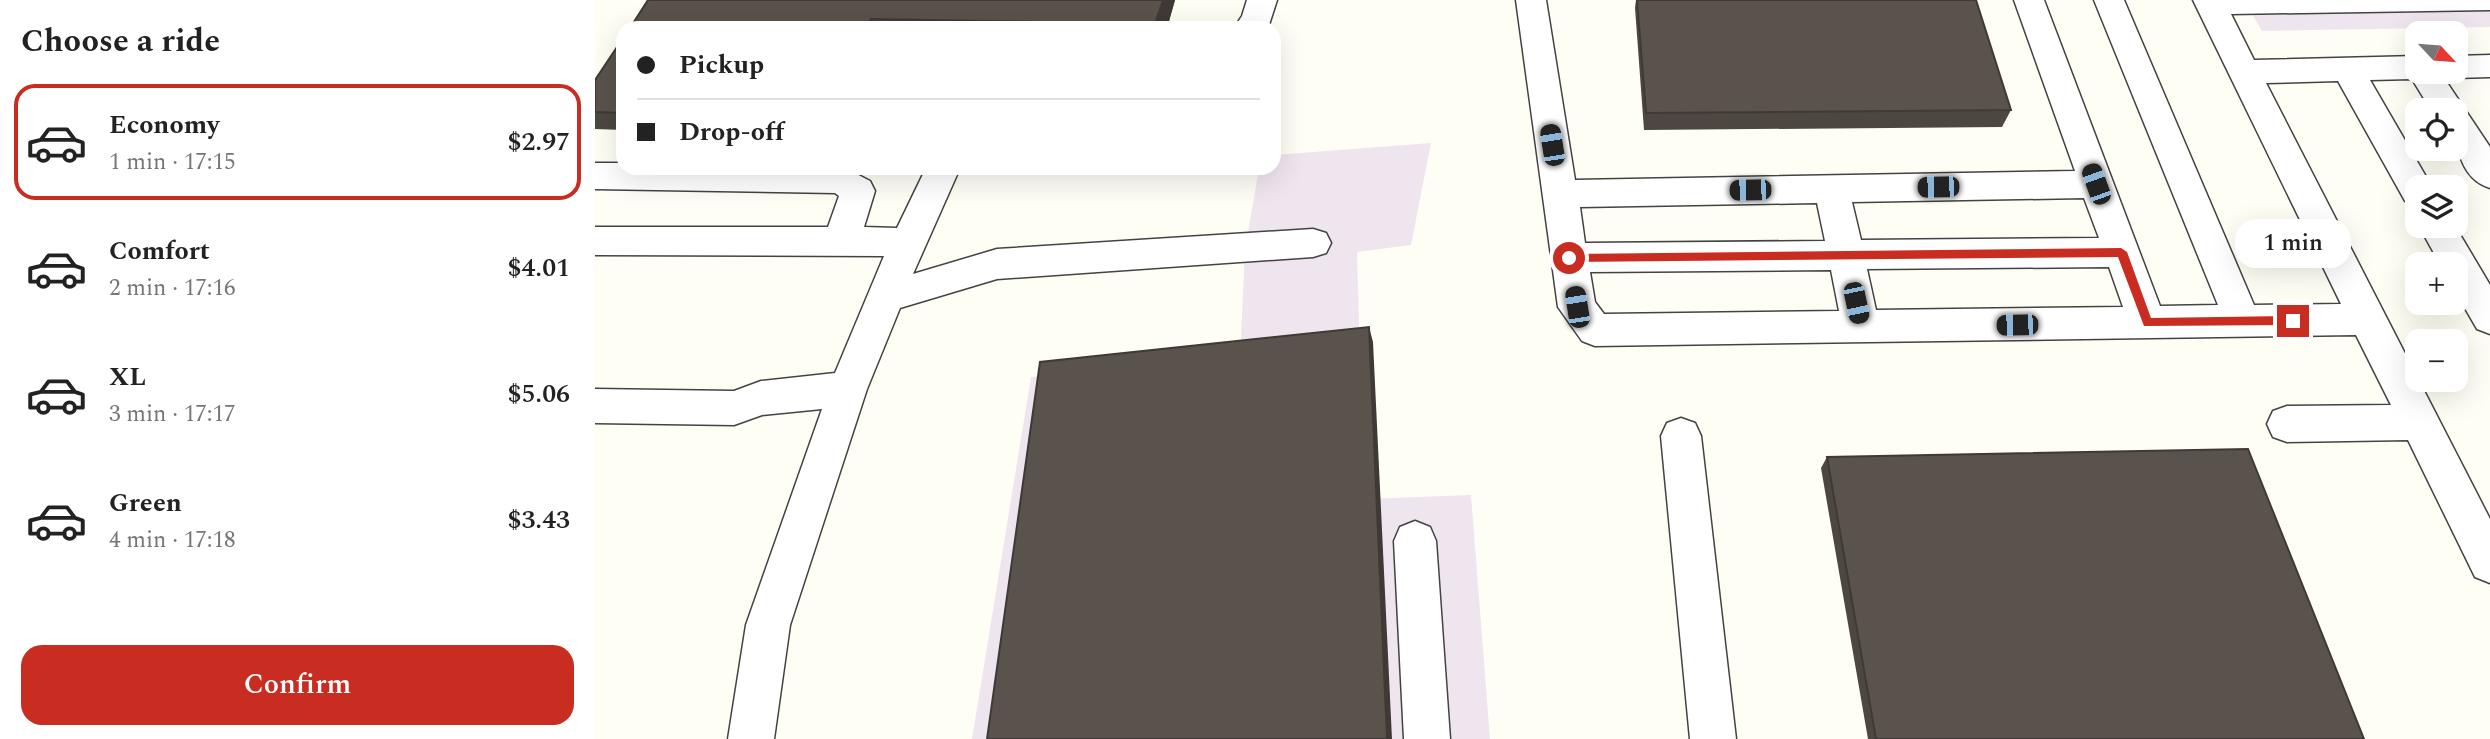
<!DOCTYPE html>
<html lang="en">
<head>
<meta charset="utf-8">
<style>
	body { margin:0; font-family:Spectral,serif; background:#f6f6f6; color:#222; height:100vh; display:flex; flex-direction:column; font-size:26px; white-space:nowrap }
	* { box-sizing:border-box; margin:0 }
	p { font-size:23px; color:#767676 }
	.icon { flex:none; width:38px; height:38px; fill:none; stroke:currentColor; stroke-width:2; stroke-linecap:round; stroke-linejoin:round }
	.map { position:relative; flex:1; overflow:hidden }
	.sheet { display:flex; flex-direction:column; background:#fff; width:595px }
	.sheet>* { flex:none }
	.guide { position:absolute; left:21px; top:21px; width:665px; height:154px; border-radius:21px; box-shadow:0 7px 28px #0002; display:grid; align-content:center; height:154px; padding:0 21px; background:#fff }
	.needle { width:46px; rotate:116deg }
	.buttons { position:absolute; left:1810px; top:21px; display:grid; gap:14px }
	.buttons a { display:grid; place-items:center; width:63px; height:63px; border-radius:14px; background:#fff; box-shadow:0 7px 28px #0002; font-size:35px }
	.end { position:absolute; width:32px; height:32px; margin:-16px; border:9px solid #c92c20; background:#fff; box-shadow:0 0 0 4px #fff }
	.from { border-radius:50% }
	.bubble { position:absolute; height:49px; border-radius:21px; background:#fff; box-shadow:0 7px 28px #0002; font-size:23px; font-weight:600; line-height:49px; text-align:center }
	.car { position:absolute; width:21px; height:42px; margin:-21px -10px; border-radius:9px; box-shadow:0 0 5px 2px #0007; background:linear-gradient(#222 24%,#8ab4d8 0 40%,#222 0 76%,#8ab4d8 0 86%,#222 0) }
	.guide b { display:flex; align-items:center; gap:24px; height:66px; font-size:26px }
	.guide b+b { border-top:2px solid #e0e0e0 }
	.guide i { width:18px; height:18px; background:#222 }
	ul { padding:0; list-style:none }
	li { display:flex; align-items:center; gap:21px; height:116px; margin:0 14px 10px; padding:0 7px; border:4px solid transparent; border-radius:21px }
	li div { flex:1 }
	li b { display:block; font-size:26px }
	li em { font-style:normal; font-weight:600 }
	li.active { border-color:#c92c20 }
	li>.icon { width:63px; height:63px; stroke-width:1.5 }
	h2 { padding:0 21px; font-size:32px; line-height:84px }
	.cta { display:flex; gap:14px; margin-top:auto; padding:14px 21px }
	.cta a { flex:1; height:80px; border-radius:21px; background:#c92c20; color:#fff; font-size:28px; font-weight:600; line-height:80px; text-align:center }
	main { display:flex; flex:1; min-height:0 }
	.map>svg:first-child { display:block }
</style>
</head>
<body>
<main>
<section class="sheet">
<h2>Choose a ride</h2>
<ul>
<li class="active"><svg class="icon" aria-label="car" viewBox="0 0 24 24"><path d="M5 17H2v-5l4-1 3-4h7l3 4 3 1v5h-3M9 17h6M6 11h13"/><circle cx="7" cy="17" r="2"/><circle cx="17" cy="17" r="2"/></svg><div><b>Economy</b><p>1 min · 17:15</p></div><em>$2.97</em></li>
<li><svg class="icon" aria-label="car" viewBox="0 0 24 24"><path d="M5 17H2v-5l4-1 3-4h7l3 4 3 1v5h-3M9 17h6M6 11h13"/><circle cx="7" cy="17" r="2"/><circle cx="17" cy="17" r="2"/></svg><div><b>Comfort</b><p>2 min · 17:16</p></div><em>$4.01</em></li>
<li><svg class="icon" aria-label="car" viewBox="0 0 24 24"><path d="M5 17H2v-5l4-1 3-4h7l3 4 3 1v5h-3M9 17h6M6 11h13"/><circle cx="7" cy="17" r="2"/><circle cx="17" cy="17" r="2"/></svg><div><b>XL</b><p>3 min · 17:17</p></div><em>$5.06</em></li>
<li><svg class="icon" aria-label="car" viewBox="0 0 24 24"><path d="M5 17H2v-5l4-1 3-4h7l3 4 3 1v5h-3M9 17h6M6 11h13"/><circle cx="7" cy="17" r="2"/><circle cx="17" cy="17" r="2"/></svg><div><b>Green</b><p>4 min · 17:18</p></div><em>$3.43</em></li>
</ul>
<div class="cta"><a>Confirm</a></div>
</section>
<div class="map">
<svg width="1895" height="739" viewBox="0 0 1895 739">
	<rect width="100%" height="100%" fill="#fffef4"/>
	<path fill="#efe5ef" d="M1649,0H1895V27L1667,31Z
		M836,143L816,245L762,252L769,499L876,495L895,739H377L436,377L645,358L650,250L664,168H679V155Z"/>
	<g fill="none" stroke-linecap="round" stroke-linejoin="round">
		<defs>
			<path id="minor" d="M652,0H682L673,28H639L647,16Z
				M921,0H951L980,180L1480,171L1419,0H1449L1565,306L1623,305L1499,0H1529L1659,305L1746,304L1598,0H1895V10L1636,14L1659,60L1822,56V72H1845L1895,147V188C1862,178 1860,139 1860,110H1836L1817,79L1775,80L1837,187H1822V204L1810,201L1743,81L1671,83L1895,519V583L1880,577L1813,440L1692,442L1678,437L1672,424L1678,411L1692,406L1796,405L1761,335L1000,346L987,341L963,307ZM1489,198L1504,238L1266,240L1257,202ZM1222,203L1230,241L990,243L985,207ZM1514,267L1528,307L1281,310L1272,269ZM1236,270L1244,311L1009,314L1000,302L995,272Z
				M1895,55V77L1860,78L1847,72H1860V56Z
				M0,163H28V168H250L275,181L280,191L269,227L302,228L331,168H365L318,274L402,249L718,229L731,233L736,243L731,253L718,257L402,279L305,308L272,389L195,625L179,739H133L151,625L227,409L167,415L139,425L0,423V389L139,391L166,381L240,373L289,256L0,255V227H233L244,196L240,193L0,189Z
				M1824,226H1860L1895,285V334L1882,329L1860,291V264H1845Z
				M1086,418L1100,423L1106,436L1141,739H1095L1066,436L1072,423Z
				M820,521L835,527L841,541L855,739H809L799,541L805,527Z"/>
		</defs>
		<use href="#minor" stroke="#434343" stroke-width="3"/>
		<use href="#minor" fill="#fff" fill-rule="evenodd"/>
	</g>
	<path fill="#4d4741" d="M580,0L572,28H35Z
		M1041,0H1381L1416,110L1407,127L1049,130L1040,8Z
		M28,38V130L0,129V80Z
		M1232,457L1769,739H1273L1226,468Z"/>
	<path fill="#3f3a35" d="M568,0H580L572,28H562L560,24Z
		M276,19L282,28H271Z
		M774,327L778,342L797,739H792Z"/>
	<path fill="#5a534c" stroke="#3f3a35" stroke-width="2" d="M53,0H568L560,24L276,19L271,28H35Z
		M1042,0H1381L1416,110L1051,113Z
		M28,38V113L0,112V80Z
		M774,327L792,739H392L445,362Z
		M1653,449L1769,739H1281L1232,457Z"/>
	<path fill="#c92c20" d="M1526,248L1532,252L1556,318L1698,316L1704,321L1698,325L1549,326L1523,257L974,262L969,258L974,254Z"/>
</svg>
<div class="buttons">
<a><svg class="needle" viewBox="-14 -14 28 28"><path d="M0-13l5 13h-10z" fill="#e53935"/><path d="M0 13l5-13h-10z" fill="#767676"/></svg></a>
<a><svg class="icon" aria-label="locate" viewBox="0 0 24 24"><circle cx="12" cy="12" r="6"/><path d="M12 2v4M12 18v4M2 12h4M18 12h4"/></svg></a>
<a><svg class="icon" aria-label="layers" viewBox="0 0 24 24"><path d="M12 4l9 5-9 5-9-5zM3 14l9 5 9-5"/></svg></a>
<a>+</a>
<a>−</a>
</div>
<i class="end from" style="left:974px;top:258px"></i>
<i class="end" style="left:1698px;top:321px"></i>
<div class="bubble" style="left:1640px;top:219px;width:116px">1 min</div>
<i class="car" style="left:957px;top:145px;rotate:351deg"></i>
<i class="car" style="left:1501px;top:184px;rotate:340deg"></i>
<i class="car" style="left:1343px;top:187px;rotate:269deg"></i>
<i class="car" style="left:1155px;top:190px;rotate:269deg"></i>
<i class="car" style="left:1261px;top:303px;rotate:168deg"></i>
<i class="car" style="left:982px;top:307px;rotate:351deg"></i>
<i class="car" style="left:1422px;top:325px;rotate:269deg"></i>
<div class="guide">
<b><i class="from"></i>Pickup</b>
<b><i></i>Drop-off</b>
</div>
</div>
</main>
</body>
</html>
